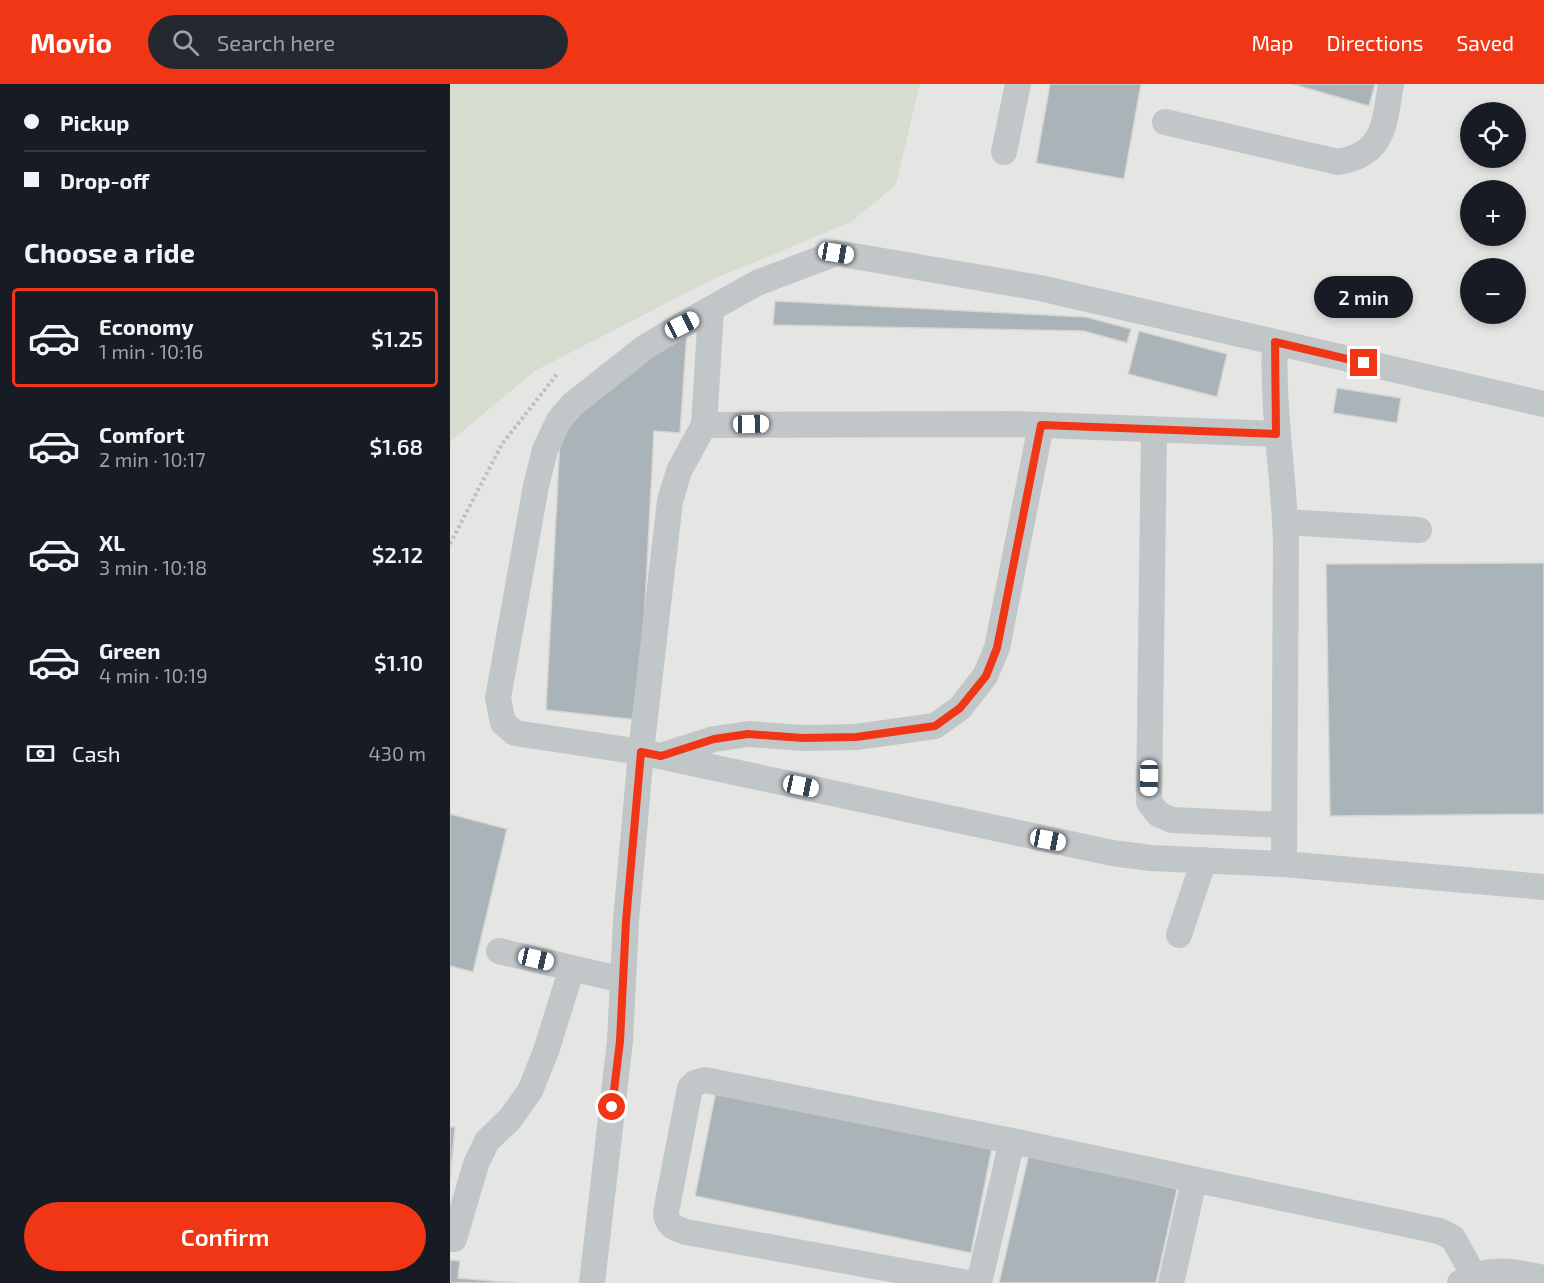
<!DOCTYPE html>
<html lang="en">
<head>
<meta charset="utf-8">
<style>
	body { margin:0; font-family:"Exo 2",sans-serif; background:#242831; color:#f1f3f6; height:100vh; display:flex; flex-direction:column; font-size:22px; white-space:nowrap }
	* { box-sizing:border-box; margin:0 }
	p { font-size:20px; color:#9ea1a6 }
	.icon { flex:none; width:33px; height:33px; fill:none; stroke:currentColor; stroke-width:2; stroke-linecap:round; stroke-linejoin:round }
	.map { position:relative; flex:1; overflow:hidden }
	.drawer { display:flex; flex-direction:column; background:#171b24; width:450px }
	.drawer>* { flex:none }
	.banner { display:grid; align-content:center; height:132px; padding:0 24px; background:#171b24 }
	.fabs { position:absolute; left:1010px; top:18px; display:grid; gap:12px }
	.fabs a { display:grid; place-items:center; width:66px; height:66px; border-radius:50%; background:#171b24; box-shadow:0 3px 9px #0003; font-size:30px }
	.end { position:absolute; width:27px; height:27px; margin:-14px; border:8px solid #f03614; background:#fff; box-shadow:0 0 0 3px #fff }
	.from { border-radius:50% }
	.bubble { position:absolute; height:42px; border-radius:21px; background:#171b24; box-shadow:0 3px 9px #0003; font-size:20px; font-weight:600; line-height:42px; text-align:center }
	.car { position:absolute; width:18px; height:36px; margin:-18px -9px; border-radius:8px; box-shadow:0 0 4px 2px #0007; background:linear-gradient(#fff 24%,#345 0 40%,#fff 0 76%,#345 0 86%,#fff 0) }
	.banner b { display:flex; align-items:center; gap:21px; height:57px; font-size:22px }
	.banner b+b { border-top:2px solid #363941 }
	.banner i { width:15px; height:15px; background:#f1f3f6 }
	ul { padding:0; list-style:none }
	li { display:flex; align-items:center; gap:18px; height:99px; margin:0 12px 9px; padding:0 12px; border:3px solid transparent; border-radius:6px }
	li div { flex:1 }
	li b { display:block; font-size:22px }
	li em { font-style:normal; font-weight:600 }
	li.current { border-color:#f03614 }
	li>.icon { width:54px; height:54px; stroke-width:1.5 }
	h2 { padding:0 24px; font-size:27px; line-height:72px }
	.pay { display:flex; align-items:center; gap:15px; height:66px; padding:0 24px; font-size:22px }
	.pay p { margin-inline-start:auto }
	.primary-button { display:flex; gap:12px; margin-top:auto; padding:12px 24px }
	.primary-button a { flex:1; height:69px; border-radius:36px; background:#f03614; color:#fff; font-size:24px; font-weight:600; line-height:69px; text-align:center }
	header { display:flex; align-items:center; gap:36px; box-sizing:border-box; height:84px; padding:0 30px; background:#f03614; color:#fff }
	header strong { font-size:28px }
	nav { display:flex; gap:33px; margin-inline-start:auto; font-size:21px }
	.search { width:420px; height:54px; background:#242831; display:flex; align-items:center; gap:15px; box-sizing:border-box; padding:0 21px; border-radius:33px; color:#9ea1a6; font-size:22px }
	main { display:flex; flex:1; min-height:0 }
	.map>svg:first-child { display:block }
</style>
</head>
<body>
<header>
<strong>Movio</strong>
<div class="search"><svg class="icon" aria-label="search" viewBox="0 0 24 24"><circle cx="10" cy="10" r="6"/><path d="M15 15l6 6"/></svg>Search here</div>
<nav><a>Map</a><a>Directions</a><a>Saved</a></nav>
</header>
<main>
<section class="drawer">
<div class="banner">
<b><i class="from"></i>Pickup</b>
<b><i></i>Drop-off</b>
</div>
<h2>Choose a ride</h2>
<ul>
<li class="current"><svg class="icon" aria-label="car" viewBox="0 0 24 24"><path d="M5 17H2v-5l4-1 3-4h7l3 4 3 1v5h-3M9 17h6M6 11h13"/><circle cx="7" cy="17" r="2"/><circle cx="17" cy="17" r="2"/></svg><div><b>Economy</b><p>1 min · 10:16</p></div><em>$1.25</em></li>
<li><svg class="icon" aria-label="car" viewBox="0 0 24 24"><path d="M5 17H2v-5l4-1 3-4h7l3 4 3 1v5h-3M9 17h6M6 11h13"/><circle cx="7" cy="17" r="2"/><circle cx="17" cy="17" r="2"/></svg><div><b>Comfort</b><p>2 min · 10:17</p></div><em>$1.68</em></li>
<li><svg class="icon" aria-label="car" viewBox="0 0 24 24"><path d="M5 17H2v-5l4-1 3-4h7l3 4 3 1v5h-3M9 17h6M6 11h13"/><circle cx="7" cy="17" r="2"/><circle cx="17" cy="17" r="2"/></svg><div><b>XL</b><p>3 min · 10:18</p></div><em>$2.12</em></li>
<li><svg class="icon" aria-label="car" viewBox="0 0 24 24"><path d="M5 17H2v-5l4-1 3-4h7l3 4 3 1v5h-3M9 17h6M6 11h13"/><circle cx="7" cy="17" r="2"/><circle cx="17" cy="17" r="2"/></svg><div><b>Green</b><p>4 min · 10:19</p></div><em>$1.10</em></li>
</ul>
<div class="pay"><svg class="icon" aria-label="cash" viewBox="0 0 24 24"><path d="M3 7h18v10H3z"/><circle cx="12" cy="12" r="2"/></svg>Cash<p>430 m</p></div>
<div class="primary-button"><a>Confirm</a></div>
</section>
<div class="map">
<svg width="1094" height="1199" viewBox="0 0 1094 1199">
	<rect width="100%" height="100%" fill="#f5f4f0"/>
	<path fill="#e5e6e3" fill-rule="evenodd" d="M470,0H1094V1199H0V358L85,287L264,195L401,137L446,101ZM1020,28H1065V74H1020ZM1020,106H1065V152H1020ZM1020,184H1065V230H1020Z"/>
	<path fill="#d6dcd0" d="M0,0H470L446,101L401,138L264,195L85,287L0,358Z"/>
	<path fill="#aab3b7" stroke="#d5d5d3" stroke-width="1.5" d="M600,0H691L674,95L586,79Z
		M842,0H925L919,22Z
		M325,217L636,233L681,245L677,259L634,247L323,241Z
		M237,247L230,349L204,347L189,636L96,626L111,335Z
		M689,247L777,270L767,313L678,290Z
		M887,304L951,314L947,339L883,329Z
		M1094,479V730L880,732L876,480Z
		M0,730L57,745L23,888L0,882Z
		M267,1002L543,1059L521,1169L245,1112Z
		M0,1043H5L0,1096Z
		M579,1070L727,1105L706,1199H549Z
		M0,1176L10,1177L8,1194L67,1199H0Z"/>
	<g fill="none" stroke-linecap="round" stroke-linejoin="round">
		<path stroke="#bdbfc1" stroke-width="4" stroke-dasharray="3 3" stroke-linecap="butt" d="M0,460L52,360L108,289"/>
		<path stroke="#c1c6c8" stroke-width="26" d="M715,38L888,78C935,70 934,40 941,0
			M554,68L568,0
			M825,258C822,326 834,392 836,459L834,780
			M1094,320L590,204L386,169L307,199L232,241L194,264L122,321L109,336L95,366L86,402L48,614L53,639L65,649L191,668L662,769L701,774L834,780L1094,803
			M254,341L563,340L826,350
			M704,345L699,718L708,730L722,736L832,741
			M835,438L969,446
			M211,672L264,655L299,650L353,654L406,653L485,642L510,624L535,592L547,564L591,341
			M729,851L754,776
			M49,867L173,896
			M4,1155L26,1080L37,1057L60,1035L80,1007L96,967L122,884
			M142,1199L170,957L176,837L191,668L220,417L229,387L254,341L261,226
			M518,1199L236,1148C224,1144 216,1141 216,1128L240,1004L245,999L255,996L562,1057L989,1147L1003,1154L1023,1190
			M529,1199L562,1057
			M721,1199L744,1097
			M1010,1199C1036,1182 1065,1187 1094,1194"/>
	</g>
	<g fill="none" stroke-linecap="round" stroke-linejoin="round">
		<path stroke="#f03614" stroke-width="8" d="M162,1023L170,957L176,837L191,668L211,672L264,655L298,650L353,654L406,653L485,642L510,624L536,592L547,564L591,341L826,350L825,258L914,279"/>
	</g>
</svg>
<div class="fabs">
<a><svg class="icon" aria-label="locate" viewBox="0 0 24 24"><circle cx="12" cy="12" r="6"/><path d="M12 2v4M12 18v4M2 12h4M18 12h4"/></svg></a>
<a>+</a>
<a>−</a>
</div>
<i class="end from" style="left:162px;top:1023px"></i>
<i class="end" style="left:914px;top:279px"></i>
<div class="bubble" style="left:864px;top:192px;width:99px">2 min</div>
<i class="car" style="left:386px;top:169px;rotate:100deg"></i>
<i class="car" style="left:232px;top:241px;rotate:63deg"></i>
<i class="car" style="left:301px;top:340px;rotate:89deg"></i>
<i class="car" style="left:699px;top:694px;rotate:181deg"></i>
<i class="car" style="left:351px;top:702px;rotate:102deg"></i>
<i class="car" style="left:598px;top:756px;rotate:101deg"></i>
<i class="car" style="left:86px;top:875px;rotate:103deg"></i>
</div>
</main>
</body>
</html>
